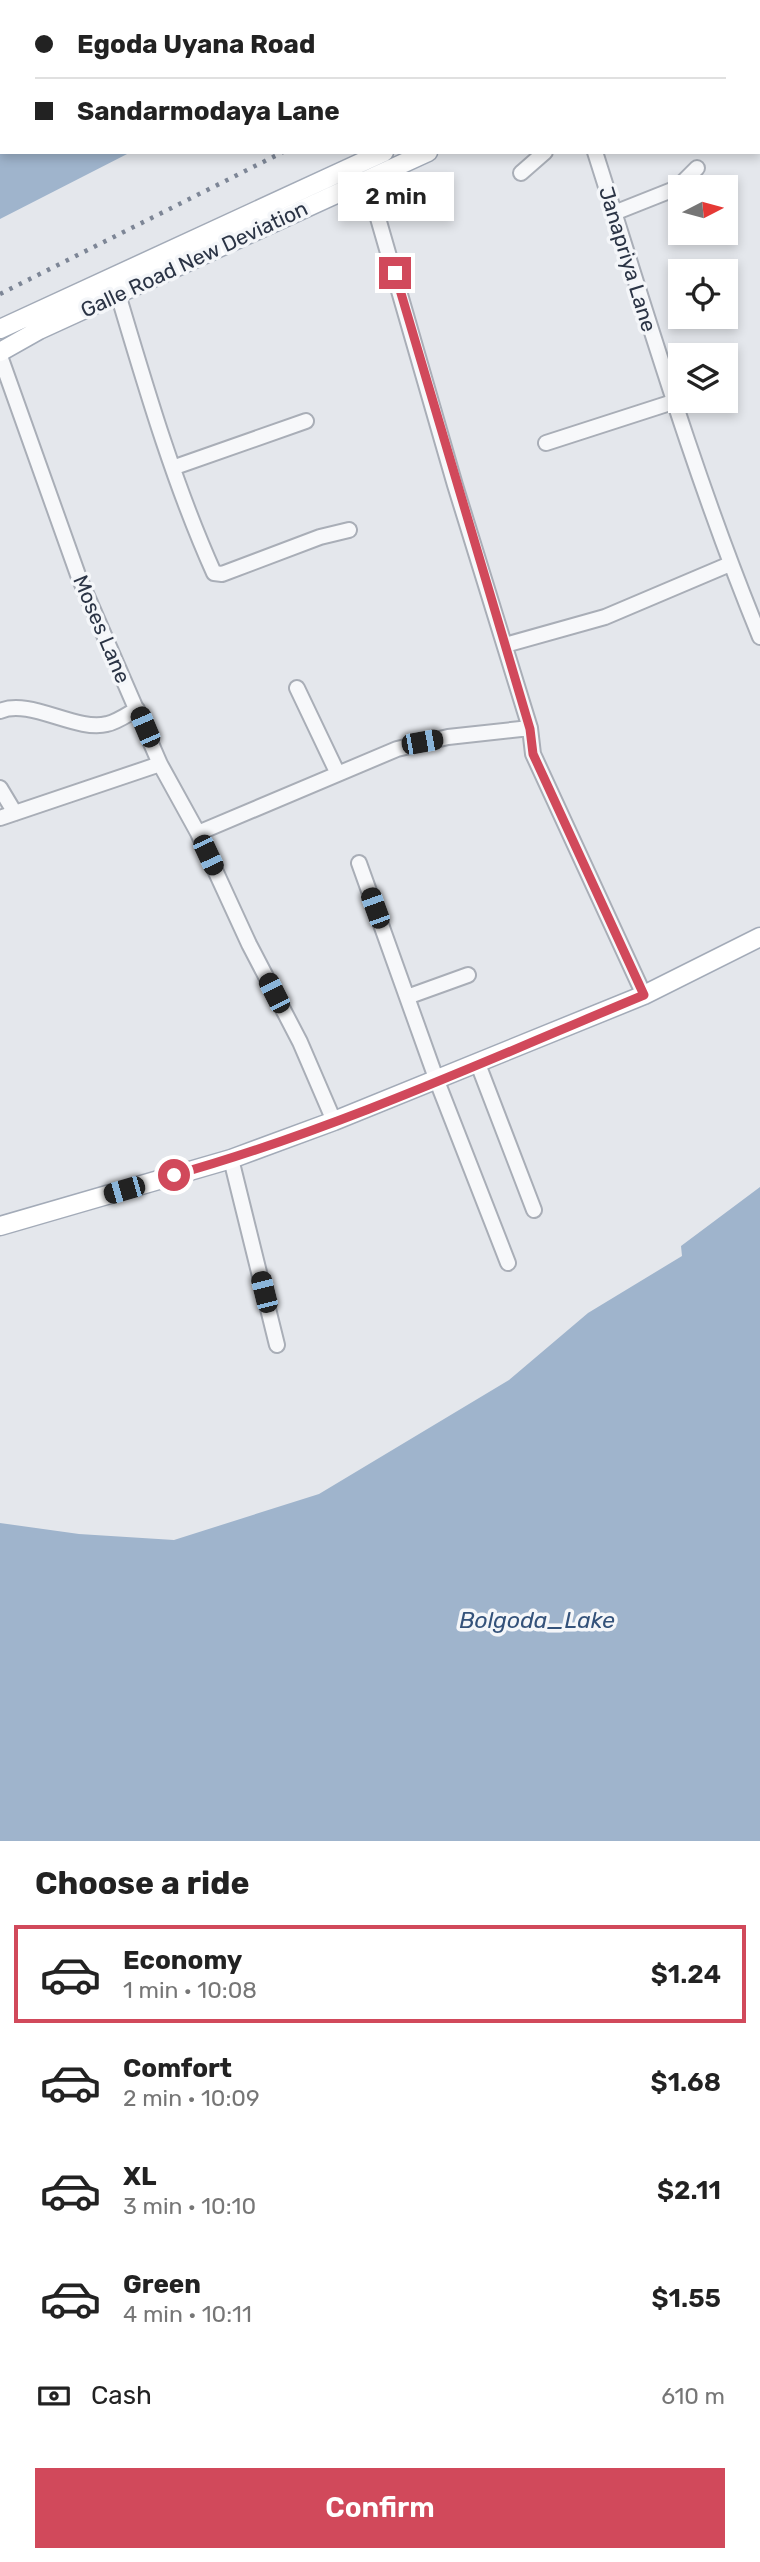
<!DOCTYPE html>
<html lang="en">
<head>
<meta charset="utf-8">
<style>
	body { margin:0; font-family:Rubik,sans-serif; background:#f2f2f2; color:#222; height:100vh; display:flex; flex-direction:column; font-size:26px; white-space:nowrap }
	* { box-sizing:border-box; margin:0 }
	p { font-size:23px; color:#767676 }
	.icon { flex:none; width:38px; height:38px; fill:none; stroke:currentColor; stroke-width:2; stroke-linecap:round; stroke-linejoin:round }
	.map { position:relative; height:1841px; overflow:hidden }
	.drawer { display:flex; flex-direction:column; background:#fff; flex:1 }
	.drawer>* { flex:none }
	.guide { position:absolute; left:0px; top:0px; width:761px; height:154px; box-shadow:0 4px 10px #0003; display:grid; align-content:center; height:154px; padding:0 35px; background:#fff }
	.needle { width:46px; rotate:84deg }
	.fabs { position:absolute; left:668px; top:175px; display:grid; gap:14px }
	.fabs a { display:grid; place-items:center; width:70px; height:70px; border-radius:0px; background:#fff; box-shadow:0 4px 10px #0003; font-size:35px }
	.end { position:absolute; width:32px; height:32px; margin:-16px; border:9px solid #d1495b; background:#fff; box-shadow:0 0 0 4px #fff }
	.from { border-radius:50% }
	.bubble { position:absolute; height:49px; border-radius:0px; background:#fff; box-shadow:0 4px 10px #0003; font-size:23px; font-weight:600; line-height:49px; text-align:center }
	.car { position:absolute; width:21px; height:42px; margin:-21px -10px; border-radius:9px; box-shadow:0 0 5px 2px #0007; background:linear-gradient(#222 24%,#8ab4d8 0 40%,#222 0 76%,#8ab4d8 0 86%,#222 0) }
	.guide b { display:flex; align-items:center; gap:24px; height:66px; font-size:26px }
	.guide b+b { border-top:2px solid #e0e0e0 }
	.guide i { width:18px; height:18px; background:#222 }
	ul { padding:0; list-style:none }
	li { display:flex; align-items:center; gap:21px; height:98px; margin:0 14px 10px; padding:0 21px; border:4px solid transparent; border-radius:0px }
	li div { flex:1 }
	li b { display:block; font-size:26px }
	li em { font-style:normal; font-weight:600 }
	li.active { border-color:#d1495b }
	li>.icon { width:63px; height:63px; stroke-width:1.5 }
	h2 { padding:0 35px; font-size:32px; line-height:84px }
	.pay { display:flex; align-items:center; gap:18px; height:77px; padding:0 35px; font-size:26px }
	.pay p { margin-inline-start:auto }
	.primary-button { display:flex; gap:14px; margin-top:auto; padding:14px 35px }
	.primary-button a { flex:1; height:80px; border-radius:0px; background:#d1495b; color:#fff; font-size:28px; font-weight:600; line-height:80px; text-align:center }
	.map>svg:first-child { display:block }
</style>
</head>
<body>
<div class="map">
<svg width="760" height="1841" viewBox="0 0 760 1841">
	<rect width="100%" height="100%" fill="#e4e7ec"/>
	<path fill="#9fb4cc" d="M0,0H431L2,2V152H131L0,219Z
		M760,1187V1841H0V1523L79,1534L174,1540L319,1494L509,1380L588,1313L682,1256L681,1246Z"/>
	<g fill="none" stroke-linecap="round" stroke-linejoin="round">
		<defs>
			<path id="minor" d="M760,65V66
				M595,152C647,315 695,479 760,637
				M521,173L545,152
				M367,180L455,485L530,728L533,754L644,995
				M614,213L677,188L697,168
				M118,294C146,388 174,484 214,573L222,574L320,537L349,530
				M0,356L78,575L160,764L198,833L249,944L300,1042L334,1121
				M546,443L673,402
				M175,467L306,421
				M505,645L605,617L730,564
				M297,688L337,772
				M0,711C30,698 76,732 107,724C117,722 128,714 137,709
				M0,788L15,813
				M0,818L160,764
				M198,833L397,749L448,737L530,728
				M359,863L437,1081L508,1263
				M407,997L468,975
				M478,1064L534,1210
				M231,1159L277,1345"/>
			<path id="major" d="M694,2L697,0
				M735,2L739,0
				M0,329L384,152
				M0,352L39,330L428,152
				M0,1226L231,1159L334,1121L644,995L760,937"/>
		</defs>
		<use href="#minor" stroke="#a9aeb7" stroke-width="18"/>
		<use href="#major" stroke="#a3abb8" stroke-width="21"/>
		<use href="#minor" stroke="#f7f8fa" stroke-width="14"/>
		<use href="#major" stroke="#fff" stroke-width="18"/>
		<path stroke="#7d8696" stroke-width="4.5" stroke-dasharray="3.5 7" stroke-linecap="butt" d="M566,2L570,0
			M585,2L589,0
			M0,294L283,152"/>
	</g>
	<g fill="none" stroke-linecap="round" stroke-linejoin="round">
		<path stroke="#d1495b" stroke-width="9" d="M174,1175C335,1130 490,1059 644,995L533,754L530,729L395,273"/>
	</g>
	<g text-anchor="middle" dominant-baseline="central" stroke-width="7" stroke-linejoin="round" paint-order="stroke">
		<g font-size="21" fill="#2b3445" stroke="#f4f6f9">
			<text transform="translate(194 259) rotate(-25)">Galle Road New Deviation</text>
			<text transform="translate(628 259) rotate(73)">Janapriya Lane</text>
			<text transform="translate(102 629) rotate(67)">Moses Lane</text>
		</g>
		<g font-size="23" font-style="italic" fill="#34527a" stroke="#f4f6f9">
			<text x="537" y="1620">Bolgoda_Lake</text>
		</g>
	</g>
</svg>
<div class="fabs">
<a><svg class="needle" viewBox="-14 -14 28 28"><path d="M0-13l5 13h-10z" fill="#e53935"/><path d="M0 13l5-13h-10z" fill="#767676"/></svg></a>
<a><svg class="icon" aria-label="locate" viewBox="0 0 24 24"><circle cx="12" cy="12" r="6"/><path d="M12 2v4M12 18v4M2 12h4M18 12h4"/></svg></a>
<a><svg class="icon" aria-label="layers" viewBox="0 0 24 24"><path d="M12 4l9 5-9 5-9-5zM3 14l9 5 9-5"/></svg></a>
</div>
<i class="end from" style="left:174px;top:1175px"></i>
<i class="end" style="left:395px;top:273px"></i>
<div class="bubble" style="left:338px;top:172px;width:116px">2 min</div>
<i class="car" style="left:145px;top:727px;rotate:337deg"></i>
<i class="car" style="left:422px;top:742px;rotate:80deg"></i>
<i class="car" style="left:208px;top:855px;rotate:155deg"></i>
<i class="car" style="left:375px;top:908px;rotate:340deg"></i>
<i class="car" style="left:274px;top:993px;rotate:333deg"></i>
<i class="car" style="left:124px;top:1190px;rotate:254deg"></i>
<i class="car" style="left:264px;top:1292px;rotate:346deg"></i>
<div class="guide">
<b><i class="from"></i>Egoda Uyana Road</b>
<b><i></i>Sandarmodaya Lane</b>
</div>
</div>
<section class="drawer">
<h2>Choose a ride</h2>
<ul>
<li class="active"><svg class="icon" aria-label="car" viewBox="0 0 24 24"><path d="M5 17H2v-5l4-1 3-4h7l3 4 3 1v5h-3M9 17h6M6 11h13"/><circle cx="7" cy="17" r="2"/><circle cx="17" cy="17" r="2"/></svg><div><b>Economy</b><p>1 min · 10:08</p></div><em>$1.24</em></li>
<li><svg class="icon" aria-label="car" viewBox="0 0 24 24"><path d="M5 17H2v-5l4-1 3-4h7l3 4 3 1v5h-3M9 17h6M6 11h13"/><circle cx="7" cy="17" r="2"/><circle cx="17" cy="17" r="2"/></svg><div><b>Comfort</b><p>2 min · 10:09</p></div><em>$1.68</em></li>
<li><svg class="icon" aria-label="car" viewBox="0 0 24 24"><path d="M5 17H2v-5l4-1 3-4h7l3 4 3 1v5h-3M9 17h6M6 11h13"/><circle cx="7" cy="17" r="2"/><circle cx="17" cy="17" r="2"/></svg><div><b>XL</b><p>3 min · 10:10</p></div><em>$2.11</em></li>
<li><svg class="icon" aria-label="car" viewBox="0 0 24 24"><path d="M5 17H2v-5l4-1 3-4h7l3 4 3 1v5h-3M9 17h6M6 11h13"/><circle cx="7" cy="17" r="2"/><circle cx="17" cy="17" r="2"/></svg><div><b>Green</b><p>4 min · 10:11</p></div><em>$1.55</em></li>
</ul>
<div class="pay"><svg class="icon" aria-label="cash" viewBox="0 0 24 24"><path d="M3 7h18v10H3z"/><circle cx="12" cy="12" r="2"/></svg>Cash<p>610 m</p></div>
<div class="primary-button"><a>Confirm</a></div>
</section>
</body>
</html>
